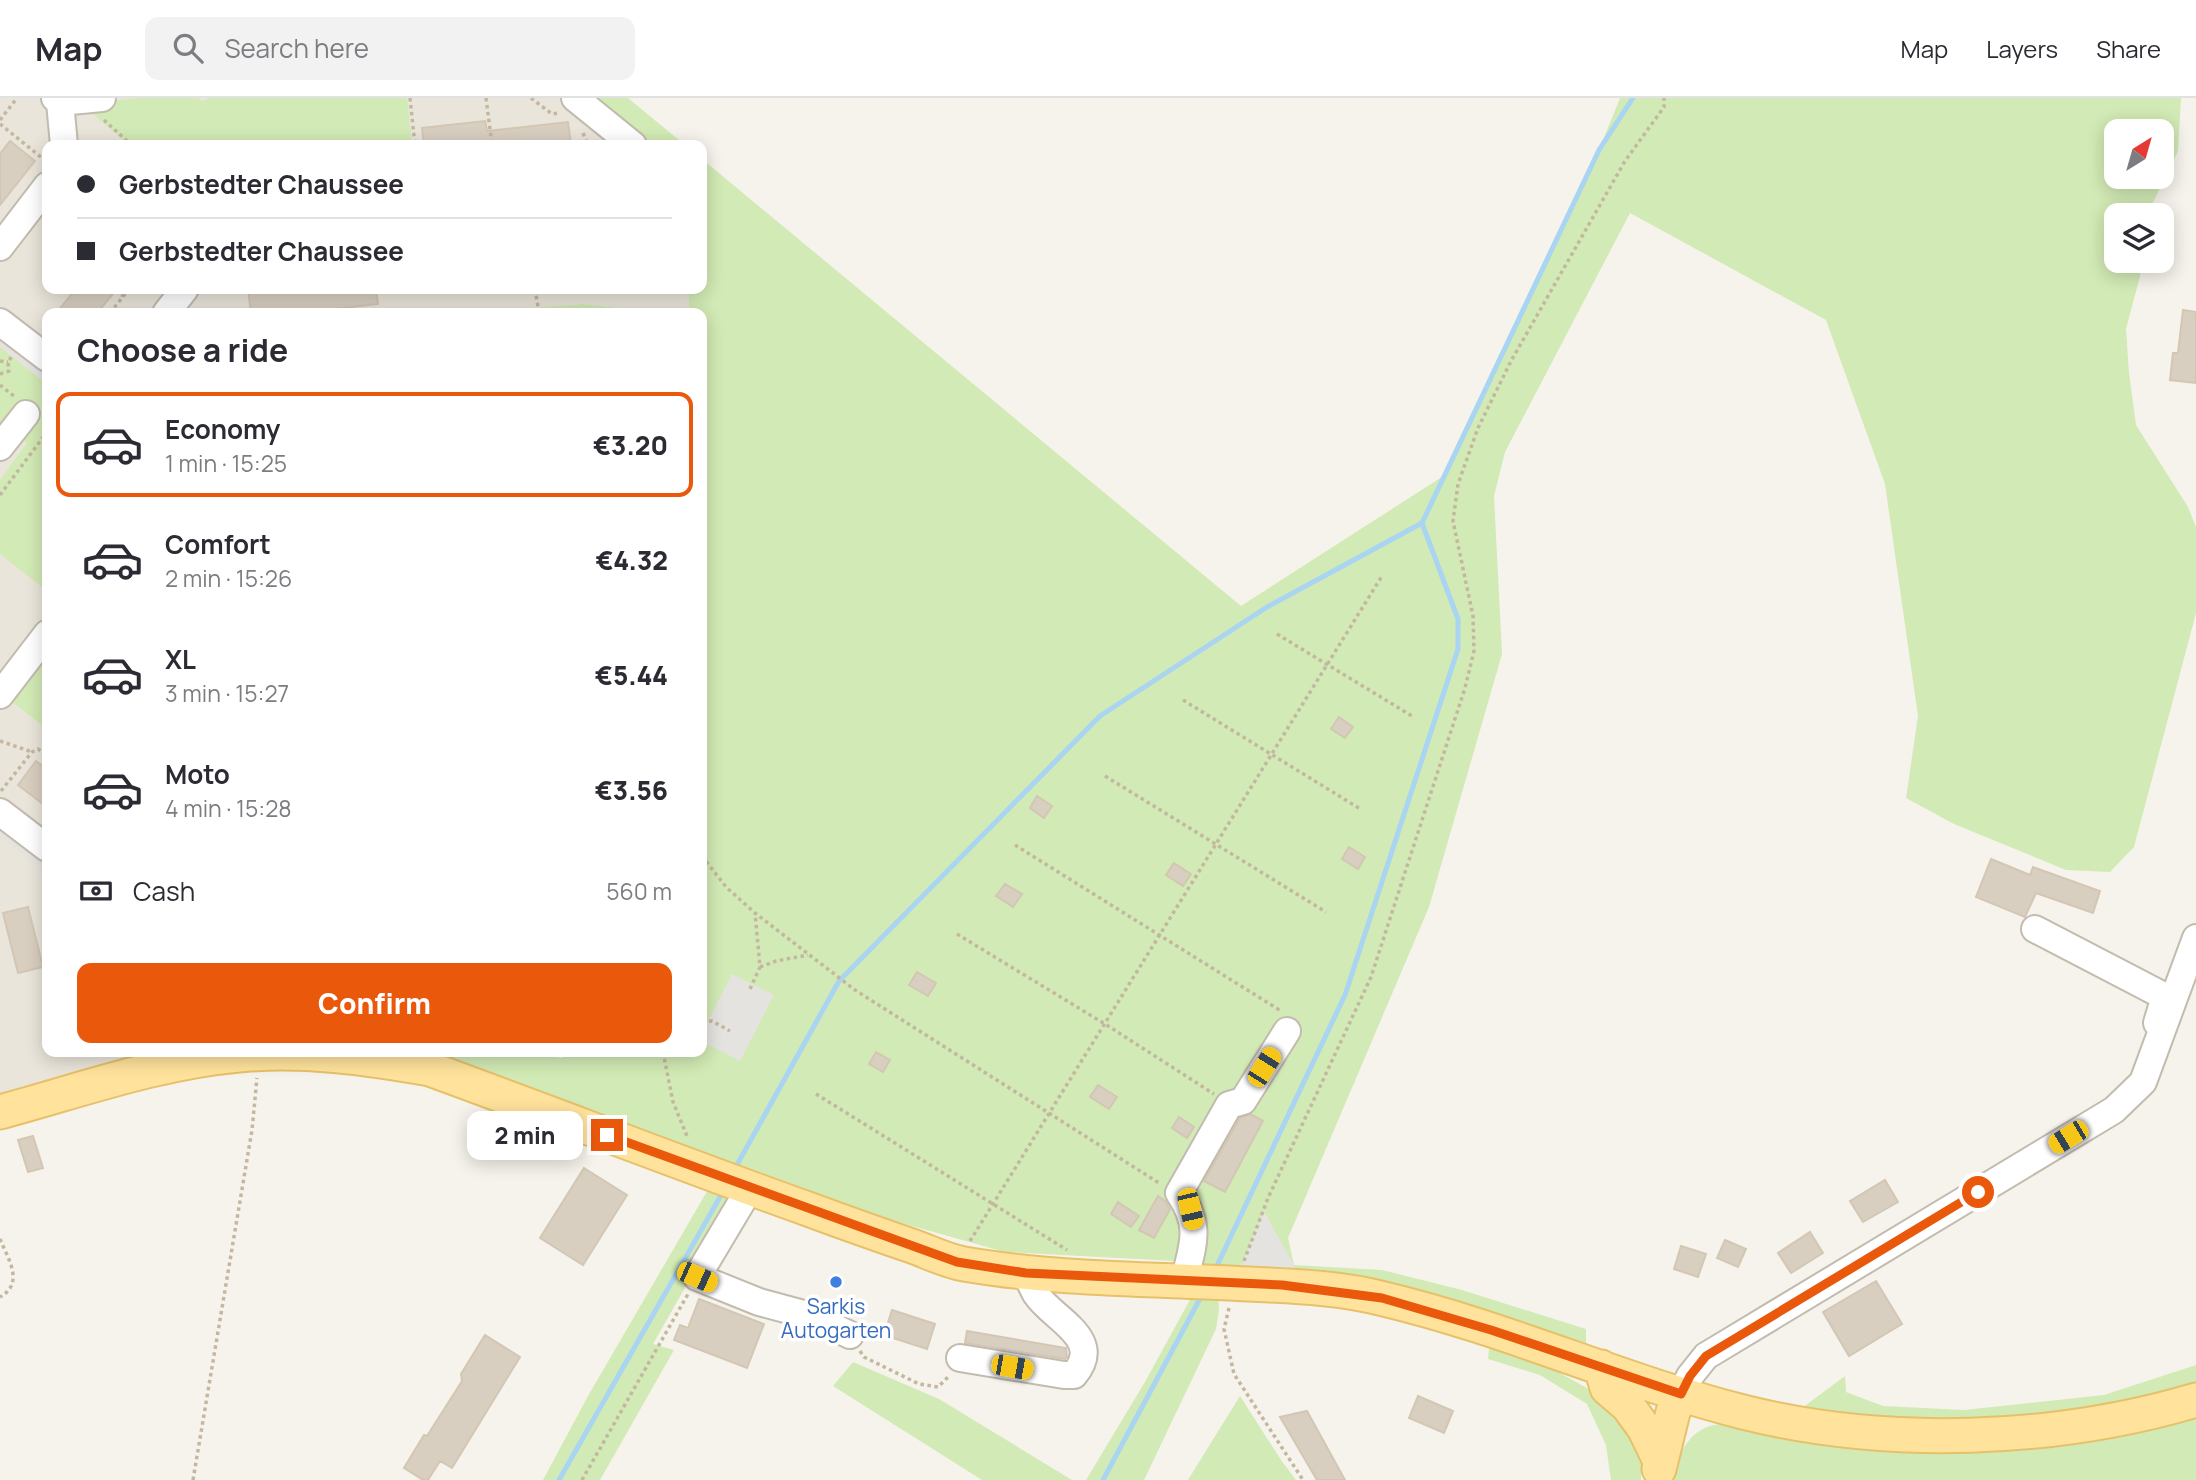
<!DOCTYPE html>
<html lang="en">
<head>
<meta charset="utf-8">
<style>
	body { margin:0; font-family:Manrope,sans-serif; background:#f2f2f3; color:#2b2b33; height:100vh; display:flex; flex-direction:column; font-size:26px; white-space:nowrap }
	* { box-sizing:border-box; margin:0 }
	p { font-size:23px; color:#7c7c81 }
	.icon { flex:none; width:38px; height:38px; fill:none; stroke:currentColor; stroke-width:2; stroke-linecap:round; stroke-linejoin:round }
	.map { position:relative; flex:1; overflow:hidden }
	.panel { position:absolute; left:42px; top:210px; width:665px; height:749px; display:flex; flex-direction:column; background:#fff; border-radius:14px; box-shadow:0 4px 18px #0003 }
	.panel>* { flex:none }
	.top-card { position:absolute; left:42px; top:42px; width:665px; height:154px; border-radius:14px; box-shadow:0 4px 18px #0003; display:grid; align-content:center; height:154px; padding:0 35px; background:#fff }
	.needle { width:46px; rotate:37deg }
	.fabs { position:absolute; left:2104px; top:21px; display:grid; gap:14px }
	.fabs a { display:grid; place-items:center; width:70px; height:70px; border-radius:14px; background:#fff; box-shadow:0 4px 18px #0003; font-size:35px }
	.end { position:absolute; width:32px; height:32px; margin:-16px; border:9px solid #ea580c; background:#fff; box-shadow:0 0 0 4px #fff }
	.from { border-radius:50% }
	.bubble { position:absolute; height:49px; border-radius:14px; background:#fff; box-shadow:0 4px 18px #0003; font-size:23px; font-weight:800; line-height:49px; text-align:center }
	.car { position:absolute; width:21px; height:42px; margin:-21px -10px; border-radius:9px; box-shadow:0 0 5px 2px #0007; background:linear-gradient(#f5c518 24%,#345 0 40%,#f5c518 0 76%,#345 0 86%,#f5c518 0) }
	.top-card b { display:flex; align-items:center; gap:24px; height:66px; font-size:26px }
	.top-card b+b { border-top:2px solid #e1e1e2 }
	.top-card i { width:18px; height:18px; background:#2b2b33 }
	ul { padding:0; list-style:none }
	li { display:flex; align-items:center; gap:21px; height:105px; margin:0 14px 10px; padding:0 21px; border:4px solid transparent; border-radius:14px }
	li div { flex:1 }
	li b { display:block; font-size:26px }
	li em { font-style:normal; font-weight:800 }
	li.on { border-color:#ea580c }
	li>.icon { width:63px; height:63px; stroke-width:1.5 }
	h2 { padding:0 35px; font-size:32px; line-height:84px }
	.pay { display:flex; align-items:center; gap:18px; height:77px; padding:0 35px; font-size:26px }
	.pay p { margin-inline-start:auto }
	.primary-button { display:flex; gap:14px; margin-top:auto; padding:14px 35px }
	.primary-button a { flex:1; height:80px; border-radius:14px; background:#ea580c; color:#fff; font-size:28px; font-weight:800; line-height:80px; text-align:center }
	header { display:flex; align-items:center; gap:42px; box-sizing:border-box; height:98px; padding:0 35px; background:#fff; border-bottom:2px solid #e1e1e2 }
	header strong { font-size:33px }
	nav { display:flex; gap:38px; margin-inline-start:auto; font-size:24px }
	.search { width:490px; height:63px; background:#f2f2f3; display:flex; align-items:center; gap:18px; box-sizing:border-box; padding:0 24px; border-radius:14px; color:#7c7c81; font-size:26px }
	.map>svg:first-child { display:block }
</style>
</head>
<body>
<header>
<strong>Map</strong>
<div class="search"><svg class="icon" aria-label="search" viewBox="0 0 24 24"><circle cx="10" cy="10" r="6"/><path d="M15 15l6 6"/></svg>Search here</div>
<nav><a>Map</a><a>Layers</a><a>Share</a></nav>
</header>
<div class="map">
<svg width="2196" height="1382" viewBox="0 0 2196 1382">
	<rect width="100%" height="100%" fill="#f6f3ec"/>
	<path fill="#eae5da" d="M0,0H588L648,47H47V191H689V215H665L583,206L458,215H47V954H180L0,999Z"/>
	<path fill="#d2eab5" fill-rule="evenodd" d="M139,0H198L202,3L209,0H407L412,47H132L127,45L81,6Z
		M588,0H628L685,47H648Z
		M1620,0H2181L2178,53L2147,117H2116V163H2141L2140,178L2126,231L2129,275L2136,327L2188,409L2196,429V515L2134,749L2110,774L2066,772L1954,726L1906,700L1918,618L1885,386L1826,222L1630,115L1505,354L1494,398L1502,556L1429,809L1288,1140L1294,1167L1382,1172L1462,1192L1586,1231V1246L1421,1198L1195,1173L1194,1164L1005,1154L891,1122L749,1070L726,1066L363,954H534L562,960L568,954H702V215H689V191H702V61L1241,508L1448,375L1599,52ZM2116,33H2161V79H2116Z
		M583,206L665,215H458Z
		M0,249L47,286V493L0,456V382L27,345L0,325Z
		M47,546V631L6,599Z
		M709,1090L735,1102L653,1246L674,1252L600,1382H543L588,1298Z
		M1192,1198H1218L1219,1211L1216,1231L1144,1382H1086L1145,1284Z
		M1490,1243L1529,1258L1603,1299L1641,1344V1382H1611L1606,1347L1587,1306L1540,1277L1488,1261Z
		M853,1264L939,1301L1072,1382H982L833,1288Z
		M2196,1267V1294L2107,1315L1884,1325L1802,1310L1845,1278L1846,1294L1883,1308L1964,1312L2104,1297Z
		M1240,1298L1281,1362L1296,1382H1188Z
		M2196,1314V1382H1672C1678,1358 1687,1333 1714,1327C1721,1325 1730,1328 1737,1328Z"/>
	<path fill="#e5e3e0" d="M0,228L47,264V286L0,249Z
		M0,722L47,758V775L0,739Z
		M732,876L774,897L740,963L702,943V935Z
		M1264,1113L1296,1171L1241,1169Z"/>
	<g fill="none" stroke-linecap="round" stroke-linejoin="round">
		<path stroke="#a9d4f2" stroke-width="5" d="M733,1074L839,883L1100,618L1267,509L1422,425
			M1214,1174L1345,897L1458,551V521L1422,425L1599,52L1633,0
			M559,1382L724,1092
			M1103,1382L1203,1195"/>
	</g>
	<path fill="#d8cfc1" stroke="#d3c7b4" stroke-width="2" d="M485,23L487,33L568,24L571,47H424L422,30Z
		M10,43L35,63L0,107V56Z
		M76,191H117L97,215H56Z
		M248,191H376L378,206L302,215H251Z
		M2183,212L2196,214V285L2170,282L2173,255H2178Z
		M1339,619L1353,629L1345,640L1331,631Z
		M36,663L47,671V709L18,687Z
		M1037,698L1052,708L1044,720L1030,710Z
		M1349,749L1365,759L1358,771L1342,761Z
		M1991,761L2030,777L2033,769L2100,793L2093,815L2036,795L2025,819L1976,799Z
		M1174,765L1191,776L1183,788L1166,777Z
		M1005,786L1022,796L1013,809L996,798Z
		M28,809L43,869L18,875L3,815Z
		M917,874L936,885L928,898L909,887Z
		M876,954L890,962L883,974L869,966Z
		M1098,987L1117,999L1109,1011L1090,999Z
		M1250,1016L1263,1023L1225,1094L1204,1083L1240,1020Z
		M1179,1019L1194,1029L1187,1040L1172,1030Z
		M33,1038L43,1070L28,1074L18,1042Z
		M584,1070L627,1097L583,1167L540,1140Z
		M1885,1082L1898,1104L1863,1124L1850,1103Z
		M1158,1098L1165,1103L1170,1111L1154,1140L1139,1132Z
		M1118,1104L1139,1118L1131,1129L1111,1116Z
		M1810,1134L1823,1155L1791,1175L1778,1155Z
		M1725,1142L1746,1151L1738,1169L1717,1160Z
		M1681,1148L1706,1156L1698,1179L1674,1171Z
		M1876,1183L1902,1226L1849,1258L1823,1214Z
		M699,1201L764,1226L747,1270L674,1242L680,1227L688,1230Z
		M892,1212L935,1226L927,1251L884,1237Z
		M967,1233L1066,1250L1067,1259L1065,1261L965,1245Z
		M485,1237L520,1259L452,1370L440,1363L428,1382H423L404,1370L424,1337L427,1338L462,1283L461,1276Z
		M1418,1298L1453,1313L1444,1335L1409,1320Z
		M1307,1313L1345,1382H1317L1280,1319Z"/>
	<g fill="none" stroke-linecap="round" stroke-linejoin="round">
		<defs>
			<path id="minor" d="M55,0L60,4L102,0
				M575,0L633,47
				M60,4L64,47
				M0,149L47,88
				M166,215L185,191
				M0,224L47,260
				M0,349L26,316
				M0,597L47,536
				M0,714L47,750
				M2035,831L2160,896L2163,905L2157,925
				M750,1090L697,1179L759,1204L811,1218L850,1237
				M1184,1183C1193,1147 1202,1128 1179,1095L1229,1007L1243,1003L1287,933
				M960,1260L1064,1277H1074C1105,1240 1053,1222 1036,1196C1032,1189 1029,1182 1026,1175
				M1681,1296L1690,1278L1706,1258L2114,1012L2143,984L2196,840"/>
			<path id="major" d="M0,1014C78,993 158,964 239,957C303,951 367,960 430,971C556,1017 682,1066 808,1111C843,1124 877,1136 912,1148C929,1154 946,1163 964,1166C1051,1181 1141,1181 1229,1185C1281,1188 1334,1188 1384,1201C1506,1230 1621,1283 1743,1314C1886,1350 2055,1344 2196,1302
				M1601,1269L1607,1290L1628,1308L1644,1330L1660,1363
				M1659,1371L1673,1314L1681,1296"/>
		</defs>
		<use href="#minor" stroke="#c2bbae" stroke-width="30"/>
		<use href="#major" stroke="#e6c16a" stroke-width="37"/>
		<path stroke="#c4b79f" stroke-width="3.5" stroke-dasharray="3.5 3.5" stroke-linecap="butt" d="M410,0L415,47
			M486,0L492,47
			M531,0L552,16L559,15
			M0,22L17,0
			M104,22L127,43L139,47
			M0,26L47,64
			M583,35L588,47
			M535,191L539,215
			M116,192L123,198
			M110,215L129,191
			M0,263L8,264
			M0,276L9,273L8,264L12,258
			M0,287L15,299
			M0,397L47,334
			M1277,536L1412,618
			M1183,602L1362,712
			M0,643L32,654
			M1105,678L1326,814
			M1,693L32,654L38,651L47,657
			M1015,747L1281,913
			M702,758L726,789L755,815L855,892L1159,1085
			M957,836L1105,926L1214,996
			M760,869L776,863L808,857
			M750,891L760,869L755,815
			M702,924L712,923L730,933
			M663,954L673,1004L687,1038
			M816,996L1067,1152
			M0,1141C8,1161 25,1185 0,1199
			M970,1143L1382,478
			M1244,1163L1268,1100L1371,879L1465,590L1474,553L1473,518L1453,423L1458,386L1478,330L1511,263L1625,63L1664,9V0
			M1229,1210L1224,1231L1234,1276L1303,1382
			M860,1253L864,1259L919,1286L938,1289L950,1277
			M193,1382L252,1032L257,980
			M582,1382L688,1196"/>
		<use href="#minor" stroke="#fff" stroke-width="26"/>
		<use href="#major" stroke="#ffe39c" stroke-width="33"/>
	</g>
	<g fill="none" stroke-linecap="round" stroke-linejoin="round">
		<path stroke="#ea580c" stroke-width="9" d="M607,1037L957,1164L1026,1175L1282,1187L1382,1200L1491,1232L1681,1296L1690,1278L1706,1258L1978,1094"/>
	</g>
	<circle fill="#3f7fe0" stroke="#fff" stroke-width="2.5" cx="836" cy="1184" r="7"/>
	<g text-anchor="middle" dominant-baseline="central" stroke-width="7" stroke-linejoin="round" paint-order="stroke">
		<g font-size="21" fill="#366cbe" stroke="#fff">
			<text x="836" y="1208">Sarkis<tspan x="836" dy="24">Autogarten</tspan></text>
		</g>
	</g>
</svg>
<div class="fabs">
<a><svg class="needle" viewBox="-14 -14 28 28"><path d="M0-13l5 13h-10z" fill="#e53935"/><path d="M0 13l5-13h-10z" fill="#7c7c81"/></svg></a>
<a><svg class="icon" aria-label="layers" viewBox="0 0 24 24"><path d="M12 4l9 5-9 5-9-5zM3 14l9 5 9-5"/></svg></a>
</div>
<i class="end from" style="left:1978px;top:1094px"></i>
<i class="end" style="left:607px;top:1037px"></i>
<div class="bubble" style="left:467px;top:1013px;width:116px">2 min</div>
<i class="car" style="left:1264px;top:969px;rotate:32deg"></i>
<i class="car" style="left:2068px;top:1039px;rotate:239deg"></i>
<i class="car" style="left:1190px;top:1111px;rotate:167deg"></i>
<i class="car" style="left:697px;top:1179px;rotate:114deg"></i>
<i class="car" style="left:1012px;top:1269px;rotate:100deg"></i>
<div class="top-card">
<b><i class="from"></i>Gerbstedter Chaussee</b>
<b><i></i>Gerbstedter Chaussee</b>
</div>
<section class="panel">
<h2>Choose a ride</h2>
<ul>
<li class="on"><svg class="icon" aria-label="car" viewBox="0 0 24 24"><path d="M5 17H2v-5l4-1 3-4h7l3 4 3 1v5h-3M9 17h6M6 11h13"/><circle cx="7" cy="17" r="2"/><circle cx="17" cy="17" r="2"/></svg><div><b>Economy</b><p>1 min · 15:25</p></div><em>€3.20</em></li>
<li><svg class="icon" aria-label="car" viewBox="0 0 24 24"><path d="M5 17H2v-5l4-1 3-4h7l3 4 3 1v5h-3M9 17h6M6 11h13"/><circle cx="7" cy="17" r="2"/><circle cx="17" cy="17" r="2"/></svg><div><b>Comfort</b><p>2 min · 15:26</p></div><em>€4.32</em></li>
<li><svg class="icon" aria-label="car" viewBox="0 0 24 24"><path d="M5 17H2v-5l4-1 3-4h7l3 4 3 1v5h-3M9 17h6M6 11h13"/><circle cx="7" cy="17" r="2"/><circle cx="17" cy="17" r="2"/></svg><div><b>XL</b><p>3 min · 15:27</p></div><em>€5.44</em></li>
<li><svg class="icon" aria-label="car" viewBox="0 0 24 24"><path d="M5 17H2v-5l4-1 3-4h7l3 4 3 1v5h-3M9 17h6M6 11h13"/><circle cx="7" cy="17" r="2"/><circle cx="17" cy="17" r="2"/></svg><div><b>Moto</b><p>4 min · 15:28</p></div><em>€3.56</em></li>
</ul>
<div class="pay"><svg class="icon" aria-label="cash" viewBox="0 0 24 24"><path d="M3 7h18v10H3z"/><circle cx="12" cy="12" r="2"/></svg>Cash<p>560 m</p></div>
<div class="primary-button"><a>Confirm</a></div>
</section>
</div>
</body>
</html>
